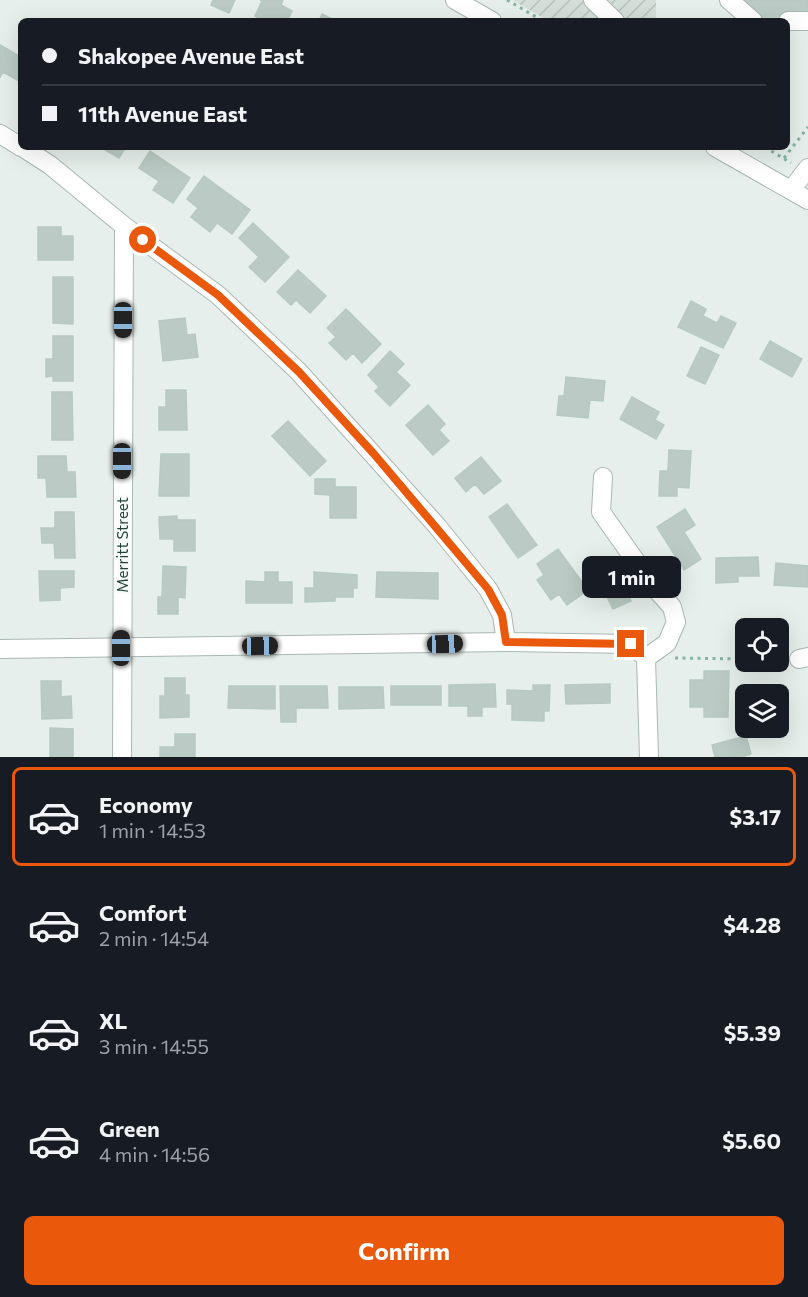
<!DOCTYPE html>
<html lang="en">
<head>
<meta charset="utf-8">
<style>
	body { margin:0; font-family:Commissioner,sans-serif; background:#242831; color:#f1f3f6; height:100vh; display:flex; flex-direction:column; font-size:22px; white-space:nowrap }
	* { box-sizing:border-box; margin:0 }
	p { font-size:20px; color:#9ea1a6 }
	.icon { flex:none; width:33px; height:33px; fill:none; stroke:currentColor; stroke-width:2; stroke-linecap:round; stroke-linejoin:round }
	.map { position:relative; height:757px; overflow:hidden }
	.panel { display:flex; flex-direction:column; background:#171b24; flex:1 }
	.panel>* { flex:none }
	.hud { position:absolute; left:18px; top:18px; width:772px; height:132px; border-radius:9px; box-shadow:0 6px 24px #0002; display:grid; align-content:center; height:132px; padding:0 24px; background:#171b24 }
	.tools { position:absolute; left:735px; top:618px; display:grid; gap:12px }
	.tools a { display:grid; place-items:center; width:54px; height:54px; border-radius:9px; background:#171b24; box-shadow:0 6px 24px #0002; font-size:30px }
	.end { position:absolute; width:27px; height:27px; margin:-14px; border:8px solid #ea580c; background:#fff; box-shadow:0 0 0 3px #fff }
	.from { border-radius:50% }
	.bubble { position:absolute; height:42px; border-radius:9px; background:#171b24; box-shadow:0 6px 24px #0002; font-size:20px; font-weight:700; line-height:42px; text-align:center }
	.car { position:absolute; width:18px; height:36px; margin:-18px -9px; border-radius:8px; box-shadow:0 0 4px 2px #0007; background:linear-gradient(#222 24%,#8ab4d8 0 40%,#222 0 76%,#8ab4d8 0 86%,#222 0) }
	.hud b { display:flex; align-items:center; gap:21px; height:57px; font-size:22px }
	.hud b+b { border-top:2px solid #363941 }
	.hud i { width:15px; height:15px; background:#f1f3f6 }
	ul { padding:10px 0 0; list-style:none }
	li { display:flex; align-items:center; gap:18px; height:99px; margin:0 12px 9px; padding:0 12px; border:3px solid transparent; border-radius:9px }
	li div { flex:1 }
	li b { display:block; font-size:22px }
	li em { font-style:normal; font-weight:700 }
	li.selected { border-color:#ea580c }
	li>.icon { width:54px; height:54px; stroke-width:1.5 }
	.button { display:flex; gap:12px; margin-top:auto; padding:12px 24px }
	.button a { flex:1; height:69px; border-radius:9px; background:#ea580c; color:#fff; font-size:24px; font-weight:700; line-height:69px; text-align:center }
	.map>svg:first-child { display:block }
</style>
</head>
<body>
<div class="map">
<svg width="808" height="757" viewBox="0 0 808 757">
	<defs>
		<pattern id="industrial-furrows" width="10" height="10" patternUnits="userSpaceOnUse" patternTransform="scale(1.5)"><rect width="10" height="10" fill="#d4dfda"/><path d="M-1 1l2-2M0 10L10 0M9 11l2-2" fill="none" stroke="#b6c1bc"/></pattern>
	</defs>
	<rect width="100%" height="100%" fill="#e6efeb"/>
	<path fill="url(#industrial-furrows)" d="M512,0H656V21H549Z"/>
	<path fill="#bbcac4" stroke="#b8c9c2" stroke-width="1.5" d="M213,0H235L229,13L211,5Z
		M260,0H283L281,5L292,11L287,21H264L255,16L262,1Z
		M739,0H808V17H756Z
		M322,14L336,21H319Z
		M0,45L21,57L19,81L3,72L0,77Z
		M100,147H126L119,158Z
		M150,151L190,178L173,203L153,190L159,181L139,168Z
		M204,176L250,210L232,234L217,223L210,232L191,217L198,208L187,199Z
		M253,223L289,257L265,282L249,267L259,257L239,238Z
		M38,227H61V236H73V260H38Z
		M298,270L326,296L310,313L296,300L291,305L277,292Z
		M53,277H73V324L53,323Z
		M691,301L706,309L703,316L717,323L721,316L736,323L723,348L678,327Z
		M346,309L381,344L362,363L353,353L346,360L329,343L336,337L327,328Z
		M185,318L187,335L195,334L198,357L163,361L159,321Z
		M53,336H73V381H53V376L46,377V359H53Z
		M770,341L802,359L792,377L760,359Z
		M701,347L719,355L705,384L687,376Z
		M390,351L404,364L396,372L410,385L390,406L375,391L379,387L368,375Z
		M566,377L605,381L603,401L590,400L588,418L557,415L559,396H564Z
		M166,390H186L187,430H159V407H166Z
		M52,392H72L73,440H52Z
		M632,397L659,412L655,420L664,425L656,439L620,419Z
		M428,405L445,424L439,430L449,441L433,455L406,425Z
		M288,421L326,461L310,476L272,436Z
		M669,450L691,451L689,488L677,487V496H659L660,471H668Z
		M161,454H189V496H159Z
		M38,456H66L67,472H75L76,497H47L46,478H38Z
		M481,457L501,481L484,494L475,484L466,492L455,478Z
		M315,479H335V487H356V518H330V495L315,494Z
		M507,504L537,545L518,558L489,517Z
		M685,509L695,525L684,532L701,559L684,570L657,527Z
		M55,512H74L75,558H55L54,543H42L41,528H55Z
		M177,516V520H195V551H174V539H160L159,517Z
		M558,549L588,590L567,605L559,594L551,600L537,580L544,575L537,564Z
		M758,557L759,576H738V582L716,583V558Z
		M776,563L808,566V587L774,585Z
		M163,566L186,567L185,598L178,597V614H158V597H162Z
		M39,571H74V587L60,588V600L40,601Z
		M265,572H278V582H292V603H246V581L265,582Z
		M314,572L357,575V588H353V597H335V601L305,602V588H314Z
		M377,572L438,573V599L376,597Z
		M623,585L631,601L613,609L605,593Z
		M704,671H729L728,717H704V707H690V680H704Z
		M165,678H185V695H189V717L160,718V696H165Z
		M41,681H61V697L71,696L72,718L42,719Z
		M495,684L496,707H482V716H468V706H449V685Z
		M610,684V703L566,704L565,685Z
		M533,685H550L549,711H544V721L512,720V704H507V690L533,691Z
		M229,686H275V709L228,708Z
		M280,686H327L328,708H296V722H281Z
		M391,686H441V705H391Z
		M339,687H383L384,708L339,709Z
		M50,728L73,729V757H50Z
		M175,734H195V757H160V747H175Z
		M746,736L751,754L742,757H715L712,745Z"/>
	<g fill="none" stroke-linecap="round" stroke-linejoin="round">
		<defs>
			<path id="minor" d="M455,0L492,21
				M593,0L615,21
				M729,0L753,21
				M788,21H808
				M0,134L21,147
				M22,147L50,165L124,226L218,295L299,372L437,526L488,589L502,615L506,642
				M715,147L808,200
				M791,190L808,168
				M603,477L601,512L654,587L672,607L676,622L667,643L646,658
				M0,649L506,642L631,644L646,658
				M646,658L649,757
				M799,659L808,657
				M122,757L124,226"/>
		</defs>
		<use href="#minor" stroke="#a8b8b2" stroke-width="20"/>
		<path stroke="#86b3a5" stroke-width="3" stroke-dasharray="3 4.5" stroke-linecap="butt" d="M507,0L543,21
			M765,147L791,163
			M784,158L808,127
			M675,658L746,659"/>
		<use href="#minor" stroke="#fff" stroke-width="18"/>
	</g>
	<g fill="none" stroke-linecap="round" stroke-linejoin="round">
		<path stroke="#ea580c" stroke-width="8" d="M143,240L218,295L299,372L374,454L488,589L502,615L506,642L631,644"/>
	</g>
	<g text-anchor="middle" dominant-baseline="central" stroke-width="5" stroke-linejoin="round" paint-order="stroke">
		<g font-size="15" fill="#24423a" stroke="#f7fbf9">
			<text transform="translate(122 545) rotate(-90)">Merritt Street</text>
		</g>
	</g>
</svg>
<div class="tools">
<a><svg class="icon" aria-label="locate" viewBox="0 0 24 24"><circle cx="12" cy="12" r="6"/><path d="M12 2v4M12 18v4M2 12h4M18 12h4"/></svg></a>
<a><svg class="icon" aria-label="layers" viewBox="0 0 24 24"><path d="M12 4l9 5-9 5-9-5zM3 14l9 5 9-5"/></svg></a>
</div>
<i class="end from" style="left:143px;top:240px"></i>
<i class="end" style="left:631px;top:644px"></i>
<div class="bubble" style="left:582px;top:556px;width:99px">1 min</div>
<i class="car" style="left:123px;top:320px;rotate:180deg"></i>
<i class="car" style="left:122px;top:461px;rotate:180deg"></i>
<i class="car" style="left:445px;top:644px;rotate:88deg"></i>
<i class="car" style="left:260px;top:646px;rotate:89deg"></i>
<i class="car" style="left:121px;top:648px;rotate:0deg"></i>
<div class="hud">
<b><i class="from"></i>Shakopee Avenue East</b>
<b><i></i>11th Avenue East</b>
</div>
</div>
<section class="panel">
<ul>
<li class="selected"><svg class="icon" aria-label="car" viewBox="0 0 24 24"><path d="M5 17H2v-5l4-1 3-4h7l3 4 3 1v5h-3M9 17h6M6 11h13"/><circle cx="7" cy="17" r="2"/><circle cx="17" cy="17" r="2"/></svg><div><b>Economy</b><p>1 min · 14:53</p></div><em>$3.17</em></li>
<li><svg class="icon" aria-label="car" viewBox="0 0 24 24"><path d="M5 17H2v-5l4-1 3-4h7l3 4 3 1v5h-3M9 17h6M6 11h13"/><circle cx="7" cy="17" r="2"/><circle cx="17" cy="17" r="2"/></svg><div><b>Comfort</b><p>2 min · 14:54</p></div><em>$4.28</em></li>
<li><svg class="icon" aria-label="car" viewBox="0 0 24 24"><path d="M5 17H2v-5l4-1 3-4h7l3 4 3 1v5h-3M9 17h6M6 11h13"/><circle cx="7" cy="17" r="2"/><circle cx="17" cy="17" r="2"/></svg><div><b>XL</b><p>3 min · 14:55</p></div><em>$5.39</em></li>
<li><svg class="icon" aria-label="car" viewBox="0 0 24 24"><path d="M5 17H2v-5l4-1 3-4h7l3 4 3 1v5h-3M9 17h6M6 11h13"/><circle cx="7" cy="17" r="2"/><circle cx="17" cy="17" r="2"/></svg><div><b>Green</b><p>4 min · 14:56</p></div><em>$5.60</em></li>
</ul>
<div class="button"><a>Confirm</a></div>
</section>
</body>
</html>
